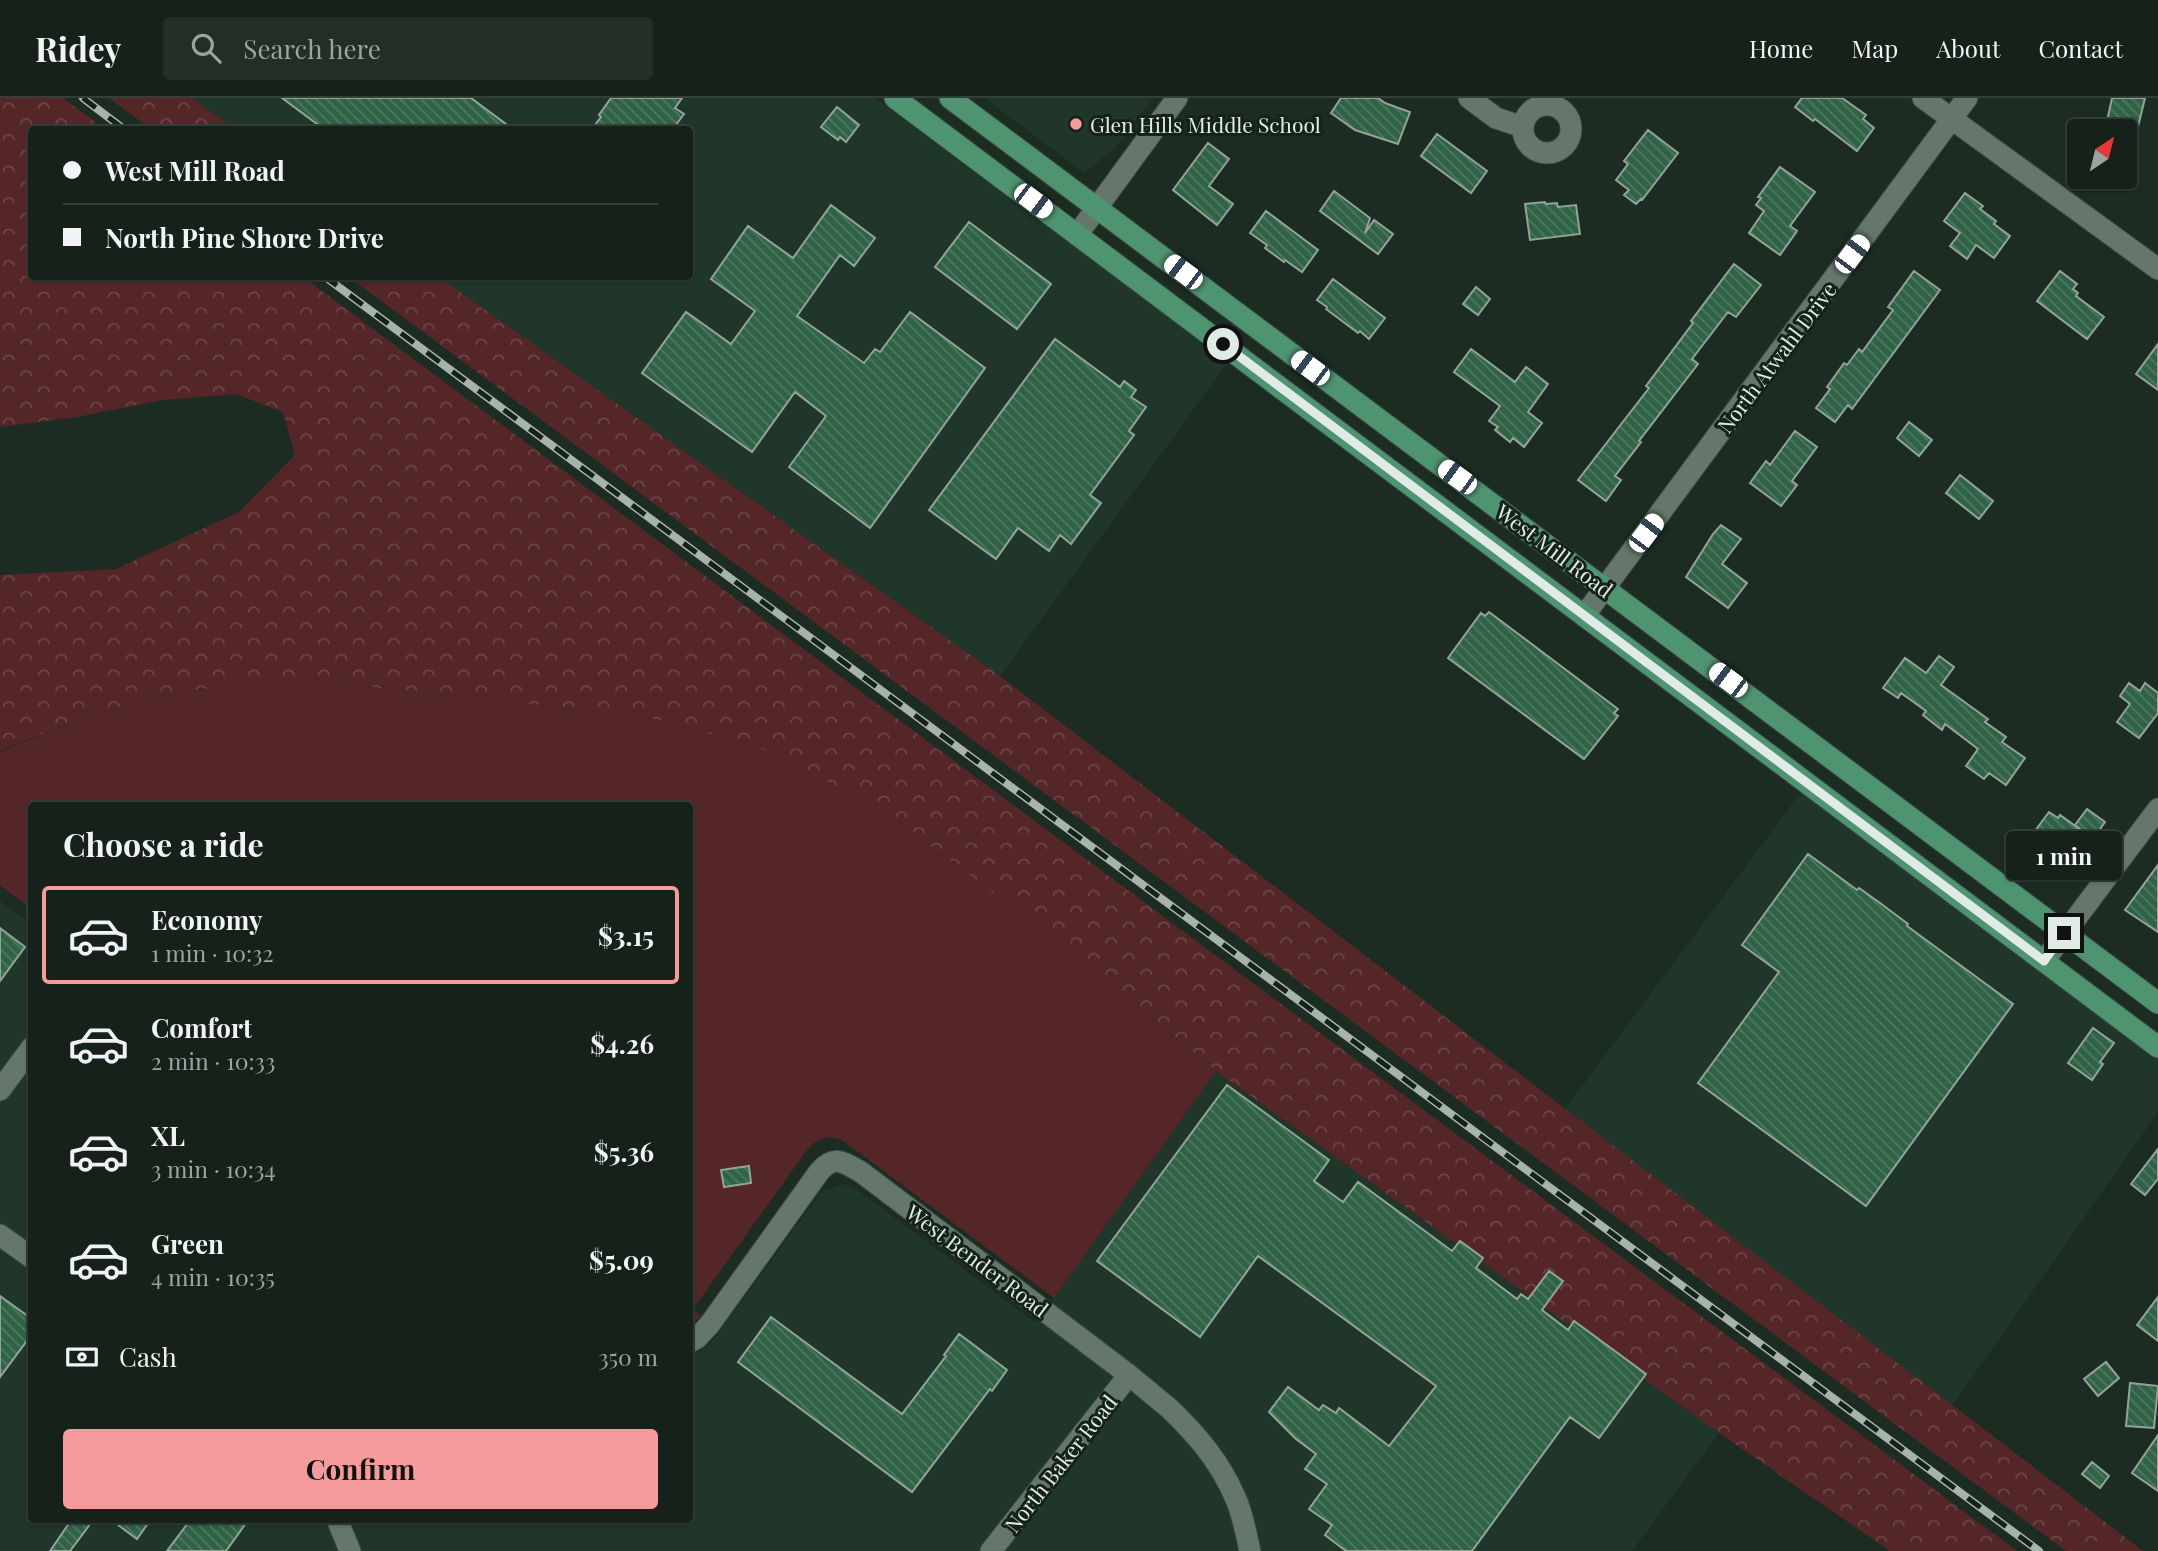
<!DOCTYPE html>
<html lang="en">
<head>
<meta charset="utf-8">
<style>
	body { margin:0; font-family:"Playfair Display",serif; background:#232e27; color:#f1f3f6; height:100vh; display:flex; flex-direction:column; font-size:26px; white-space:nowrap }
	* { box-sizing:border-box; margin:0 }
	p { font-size:23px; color:#9ea3a2 }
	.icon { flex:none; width:38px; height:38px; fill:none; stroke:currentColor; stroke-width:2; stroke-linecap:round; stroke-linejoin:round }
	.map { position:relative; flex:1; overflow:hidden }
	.details { position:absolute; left:28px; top:704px; width:665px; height:721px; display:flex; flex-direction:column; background:#16211a; border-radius:7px; box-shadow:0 2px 5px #0004,0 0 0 2px #353e39 }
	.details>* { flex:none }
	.guide { position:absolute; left:28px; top:28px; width:665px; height:154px; border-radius:7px; box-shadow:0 2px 5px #0004,0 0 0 2px #353e39; display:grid; align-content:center; height:154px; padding:0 35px; background:#16211a }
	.needle { width:46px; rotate:35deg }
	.controls { position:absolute; left:2067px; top:21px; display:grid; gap:14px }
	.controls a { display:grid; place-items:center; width:70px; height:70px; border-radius:7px; background:#16211a; box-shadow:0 2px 5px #0004,0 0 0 2px #353e39; font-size:35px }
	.end { position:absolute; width:32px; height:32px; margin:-16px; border:9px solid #e1ebe5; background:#111; box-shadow:0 0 0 4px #111 }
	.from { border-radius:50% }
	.bubble { position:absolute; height:49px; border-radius:7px; background:#16211a; box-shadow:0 2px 5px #0004,0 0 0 2px #353e39; font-size:23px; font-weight:700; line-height:49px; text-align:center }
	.car { position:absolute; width:21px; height:42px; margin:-21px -10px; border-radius:9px; box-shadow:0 0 5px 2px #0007; background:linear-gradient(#fff 24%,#345 0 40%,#fff 0 76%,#345 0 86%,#fff 0) }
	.guide b { display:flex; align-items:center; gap:24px; height:66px; font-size:26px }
	.guide b+b { border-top:2px solid #353e39 }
	.guide i { width:18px; height:18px; background:#f1f3f6 }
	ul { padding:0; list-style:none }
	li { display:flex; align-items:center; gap:21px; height:98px; margin:0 14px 10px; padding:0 21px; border:4px solid transparent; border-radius:7px }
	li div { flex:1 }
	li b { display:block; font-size:26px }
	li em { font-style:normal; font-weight:700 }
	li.active { border-color:#f59b9c }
	li>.icon { width:63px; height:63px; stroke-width:1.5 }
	h2 { padding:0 35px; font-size:32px; line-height:84px }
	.pay { display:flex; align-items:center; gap:18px; height:77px; padding:0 35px; font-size:26px }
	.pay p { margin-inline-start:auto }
	.action { display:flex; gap:14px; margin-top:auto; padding:14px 35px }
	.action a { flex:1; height:80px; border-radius:7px; background:#f59b9c; color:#111; font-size:28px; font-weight:700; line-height:80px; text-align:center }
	header { display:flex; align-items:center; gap:42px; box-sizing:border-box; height:98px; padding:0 35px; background:#16211a; border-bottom:2px solid #353e39 }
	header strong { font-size:33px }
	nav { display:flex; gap:38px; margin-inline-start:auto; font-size:24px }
	.search { width:490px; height:63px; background:#232e27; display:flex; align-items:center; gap:18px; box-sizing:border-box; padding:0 24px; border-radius:7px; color:#9ea3a2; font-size:26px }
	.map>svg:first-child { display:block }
</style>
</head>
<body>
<header>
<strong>Ridey</strong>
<div class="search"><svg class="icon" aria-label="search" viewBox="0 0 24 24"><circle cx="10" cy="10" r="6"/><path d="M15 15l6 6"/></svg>Search here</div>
<nav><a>Home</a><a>Map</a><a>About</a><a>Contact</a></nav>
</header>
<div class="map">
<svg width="2158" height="1453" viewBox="0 0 2158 1453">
	<defs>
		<pattern id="forest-crowns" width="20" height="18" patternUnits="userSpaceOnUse" patternTransform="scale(1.75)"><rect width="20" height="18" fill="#542628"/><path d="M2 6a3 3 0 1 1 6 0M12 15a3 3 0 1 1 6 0" fill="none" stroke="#6c4647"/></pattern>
		<pattern id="building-back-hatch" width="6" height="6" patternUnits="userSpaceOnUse" patternTransform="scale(1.75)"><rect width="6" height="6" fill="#306246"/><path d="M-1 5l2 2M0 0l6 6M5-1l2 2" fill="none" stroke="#4e7961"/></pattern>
	</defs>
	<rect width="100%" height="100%" fill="#1d2c23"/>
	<path fill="#21362a" d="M192,0H875L1228,264L1000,578L439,179L690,178V32L235,31Z
		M985,0H1153L1114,51L1084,75Z
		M1801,694L2158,960V1014L1952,1308L1565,1011Z
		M0,803L31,826L32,1421H690V1258L701,1253L716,1239L821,1094L843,1086L855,1090L1036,1225L1216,973L1719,1335L1632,1453H0Z"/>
	<path fill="url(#forest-crowns)" d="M0,0H63L105,31L32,32V178L303,179L2017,1453H1890L1719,1335L1216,973L1043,833L651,620L427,594L320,585H252L169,596L92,616L0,653V477L116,471L239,414L295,357L283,314L236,296L162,302L77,319L0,329Z
		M109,0H192L235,31H151Z
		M349,179H439L1000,578L2143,1453H2066Z"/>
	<path fill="#542628" d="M252,585H320L427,594L651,620L758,649L883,711L1043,833L1216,973L1054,1200L842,1042C824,1035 815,1042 804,1056L693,1211L701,1218L690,1228V707H32L31,811L0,787V654L92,616L169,596Z"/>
	<path fill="url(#building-back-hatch)" stroke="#92a499" stroke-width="2" d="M282,0H471L514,32H325Z
		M611,0H682L675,10L684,16L672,32H591L601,19L599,17Z
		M1341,0H1378L1385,5L1410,14L1398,46L1355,32L1331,15Z
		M1802,0H1842L1866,17L1863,21L1874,30L1857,53L1815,21L1813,23L1795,9Z
		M2112,0H2145L2137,33H2105Z
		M837,9L859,27L846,44L840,39L838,42L821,29Z
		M1648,32L1678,55L1642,102L1641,101L1636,106L1624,97L1629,92L1616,82L1628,66L1624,63Z
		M1437,36L1487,73L1471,95L1421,58Z
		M1208,45L1229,61L1209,88L1233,106L1217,127L1173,92Z
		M1780,69L1815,94L1790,128L1797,133L1780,157L1749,135L1764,113L1756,107L1761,100L1758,99Z
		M1334,93L1370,120L1365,135L1374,122L1393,136L1378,156L1320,113Z
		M1965,95L1983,108L1980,111L1996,123L1994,126L2010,138L1994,160L1976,147L1967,161L1950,148L1960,135L1944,123Z
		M1545,104L1546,106L1557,105L1558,109L1576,107L1580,136L1530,142L1525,106Z
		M831,107L875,140L854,168L840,157L797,218L864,265L875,251L880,254L910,214L985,270L870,430L789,369L826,318L795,294L752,354L642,275L686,214L731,246L755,213L711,181L748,128L793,160Z
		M1266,113L1318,152L1302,174L1285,162L1284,164L1265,150L1267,147L1250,135Z
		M969,124L1051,186L1017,231L935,169Z
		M1734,166L1761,187L1736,219L1728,214L1692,261L1698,266L1639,343L1641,344L1615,378L1621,382L1606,403L1578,382L1649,290L1646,288L1693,225L1691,223Z
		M1914,173L1940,192L1852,311L1848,307L1835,324L1816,310L1830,291L1827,289L1844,265L1847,267L1859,251L1862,254L1893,212L1888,209Z
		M2060,173L2077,186L2073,191L2078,195L2076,198L2104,219L2087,241L2037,203Z
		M1333,181L1385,220L1369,241L1360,233L1358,235L1326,211L1327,209L1317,202Z
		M1476,189L1490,201L1478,217L1463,206Z
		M1055,241L1120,289L1124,283L1136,292L1131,299L1146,309L1129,333L1134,337L1090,397L1101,405L1071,446L1060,437L1049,453L1018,430L996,461L929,412Z
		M2158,246V292L2136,276Z
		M1471,251L1515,284L1526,269L1548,286L1528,314L1542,325L1524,349L1513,340L1510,344L1495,332L1498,329L1489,323L1500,308L1454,274Z
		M1909,324L1932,342L1919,358L1897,340Z
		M1795,333L1817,349L1792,383L1797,387L1781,408L1750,385L1766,363L1770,367Z
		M1960,377L1993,403L1979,421L1946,395Z
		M1721,427L1741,441L1722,466L1747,485L1728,510L1686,479L1713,436Z
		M1489,514L1618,611L1614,615L1618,618L1584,661L1448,560L1481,515L1485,518Z
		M1939,558L1954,569L1941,587L1988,621L1985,624L2006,639L2002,644L2025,660L2006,687L1989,675L1984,681L1966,668L1978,651L1945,626L1942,632L1923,617L1926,613L1901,595L1898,600L1883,590L1905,560L1926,575Z
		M2129,585L2140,593L2145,585L2158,595V615L2139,640L2117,624L2130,606L2120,598Z
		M2087,711L2105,724L2093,741L2075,727Z
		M2049,714L2058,720L2060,717L2078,730L2061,754L2050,749L2047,754L2029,741Z
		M1808,756L1857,792L1859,790L1880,805L1908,826L1907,828L2013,906L1866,1108L1698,985L1779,874L1742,847Z
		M2158,767V834L2125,812Z
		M0,830L25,849L0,883Z
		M2093,930L2114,945L2100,964L2103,966L2092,982L2068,965Z
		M1227,987L1329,1062L1314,1083L1343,1104L1358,1084L1452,1153L1460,1143L1483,1160L1476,1170L1517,1201L1521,1196L1528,1201L1549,1173L1563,1183L1542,1212L1568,1232L1574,1223L1646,1276L1599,1340L1570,1319L1472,1453H1346L1325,1437L1332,1427L1309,1411L1327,1386L1305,1371L1316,1356L1296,1341L1269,1314L1288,1289L1319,1312L1323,1307L1336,1315L1339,1310L1389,1348L1436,1288L1258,1158L1200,1239L1097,1163Z
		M2158,1051V1081L2145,1097L2131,1086Z
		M749,1068L751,1085L724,1089L721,1072Z
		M0,1198L32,1221V1236L0,1279Z
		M2158,1199V1243L2137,1227Z
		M771,1219L902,1316L946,1258L944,1257L959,1236L1007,1272L992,1293L990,1291L912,1394L738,1264Z
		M2106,1264L2119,1280L2098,1298L2084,1281Z
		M2130,1285L2158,1288L2154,1330L2126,1328Z
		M2158,1337V1393L2132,1375Z
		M2092,1364L2109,1378L2100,1390L2082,1376Z
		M72,1421H94L70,1453H50Z
		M110,1421H151L137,1441Z
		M191,1421H249L226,1453H167Z"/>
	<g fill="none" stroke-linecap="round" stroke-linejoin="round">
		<defs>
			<path id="minor" d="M1469,0L1496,20L1523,29
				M1923,0L2158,171
				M1523 31a24 24 0 1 1 48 0a24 24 0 1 1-48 0Z
				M1077,137L1177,0
				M1584,518L1967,0
				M2044,863L2158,711
				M0,992L32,949
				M0,1137L32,1160
				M690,1244L697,1240L710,1226L819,1074C834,1056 843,1064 861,1074L1129,1277L1170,1311C1197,1337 1220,1364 1235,1399C1243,1416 1246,1436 1250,1453
				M337,1421L350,1453
				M991,1453L1129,1277"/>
			<path id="major" d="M895,0L2158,949
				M950,0L2158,905"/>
		</defs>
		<use href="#minor" stroke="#3b4840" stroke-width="23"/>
		<use href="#major" stroke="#3b4840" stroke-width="23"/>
		<use href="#minor" stroke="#65766b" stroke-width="21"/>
		<use href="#major" stroke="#4f9470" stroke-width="21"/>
		<defs>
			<path id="rail" d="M83,0L125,32
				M324,178L2039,1453"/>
		</defs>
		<use href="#rail" stroke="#a7b3ac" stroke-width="8"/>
		<use href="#rail" stroke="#142219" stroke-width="5" stroke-dasharray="16" stroke-linecap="butt"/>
	</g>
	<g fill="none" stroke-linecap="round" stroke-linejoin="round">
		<path stroke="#e1ebe5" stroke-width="9" d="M1223,246L2044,863L2064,835"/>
	</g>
	<circle fill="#f59b9c" stroke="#142219" stroke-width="2.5" cx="1076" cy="26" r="7"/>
	<g text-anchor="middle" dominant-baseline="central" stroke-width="6" stroke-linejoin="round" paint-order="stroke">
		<g font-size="21" fill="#e1ebe5" stroke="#142219" text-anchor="start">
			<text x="1090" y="26">Glen Hills Middle School</text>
		</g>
		<g font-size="21" fill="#e1ebe5" stroke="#142219">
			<text transform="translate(1776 259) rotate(-53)">North Atwahl Drive</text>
			<text transform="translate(1555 452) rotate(37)">West Mill Road</text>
			<text transform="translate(978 1162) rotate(37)">West Bender Road</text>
			<text transform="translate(1060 1365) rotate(-52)">North Baker Road</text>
		</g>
	</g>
</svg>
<div class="controls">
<a><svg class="needle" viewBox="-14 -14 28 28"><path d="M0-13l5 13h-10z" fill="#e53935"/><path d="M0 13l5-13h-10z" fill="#9ea3a2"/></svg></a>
</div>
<i class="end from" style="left:1223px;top:246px"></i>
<i class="end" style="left:2064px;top:835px"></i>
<div class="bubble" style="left:2006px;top:733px;width:116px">1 min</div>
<i class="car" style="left:1033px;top:103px;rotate:127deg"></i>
<i class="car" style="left:1852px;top:156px;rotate:37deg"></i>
<i class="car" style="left:1183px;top:174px;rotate:307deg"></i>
<i class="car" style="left:1310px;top:270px;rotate:307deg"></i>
<i class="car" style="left:1457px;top:379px;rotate:306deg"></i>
<i class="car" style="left:1646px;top:435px;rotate:37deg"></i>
<i class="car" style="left:1728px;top:582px;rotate:307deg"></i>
<div class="guide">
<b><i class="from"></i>West Mill Road</b>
<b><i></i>North Pine Shore Drive</b>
</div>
<section class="details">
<h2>Choose a ride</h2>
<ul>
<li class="active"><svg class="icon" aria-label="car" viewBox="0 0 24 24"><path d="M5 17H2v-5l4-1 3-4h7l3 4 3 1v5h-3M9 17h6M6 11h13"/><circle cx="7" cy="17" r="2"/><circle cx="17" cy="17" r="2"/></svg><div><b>Economy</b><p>1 min · 10:32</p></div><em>$3.15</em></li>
<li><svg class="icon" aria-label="car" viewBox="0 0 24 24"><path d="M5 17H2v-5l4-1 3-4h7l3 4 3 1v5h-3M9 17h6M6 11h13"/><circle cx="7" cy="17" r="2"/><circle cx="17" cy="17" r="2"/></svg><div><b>Comfort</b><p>2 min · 10:33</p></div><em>$4.26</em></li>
<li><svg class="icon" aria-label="car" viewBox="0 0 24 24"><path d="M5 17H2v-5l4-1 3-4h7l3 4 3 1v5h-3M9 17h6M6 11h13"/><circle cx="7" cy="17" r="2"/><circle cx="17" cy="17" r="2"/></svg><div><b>XL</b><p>3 min · 10:34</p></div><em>$5.36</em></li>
<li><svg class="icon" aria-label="car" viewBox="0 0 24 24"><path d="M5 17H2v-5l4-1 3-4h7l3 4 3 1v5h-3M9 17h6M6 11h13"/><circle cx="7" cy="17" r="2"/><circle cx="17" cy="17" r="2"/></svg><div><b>Green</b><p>4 min · 10:35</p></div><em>$5.09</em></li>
</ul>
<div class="pay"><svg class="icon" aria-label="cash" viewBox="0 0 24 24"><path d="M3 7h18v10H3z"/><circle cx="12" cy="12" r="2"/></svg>Cash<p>350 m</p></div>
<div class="action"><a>Confirm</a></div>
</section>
</div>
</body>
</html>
